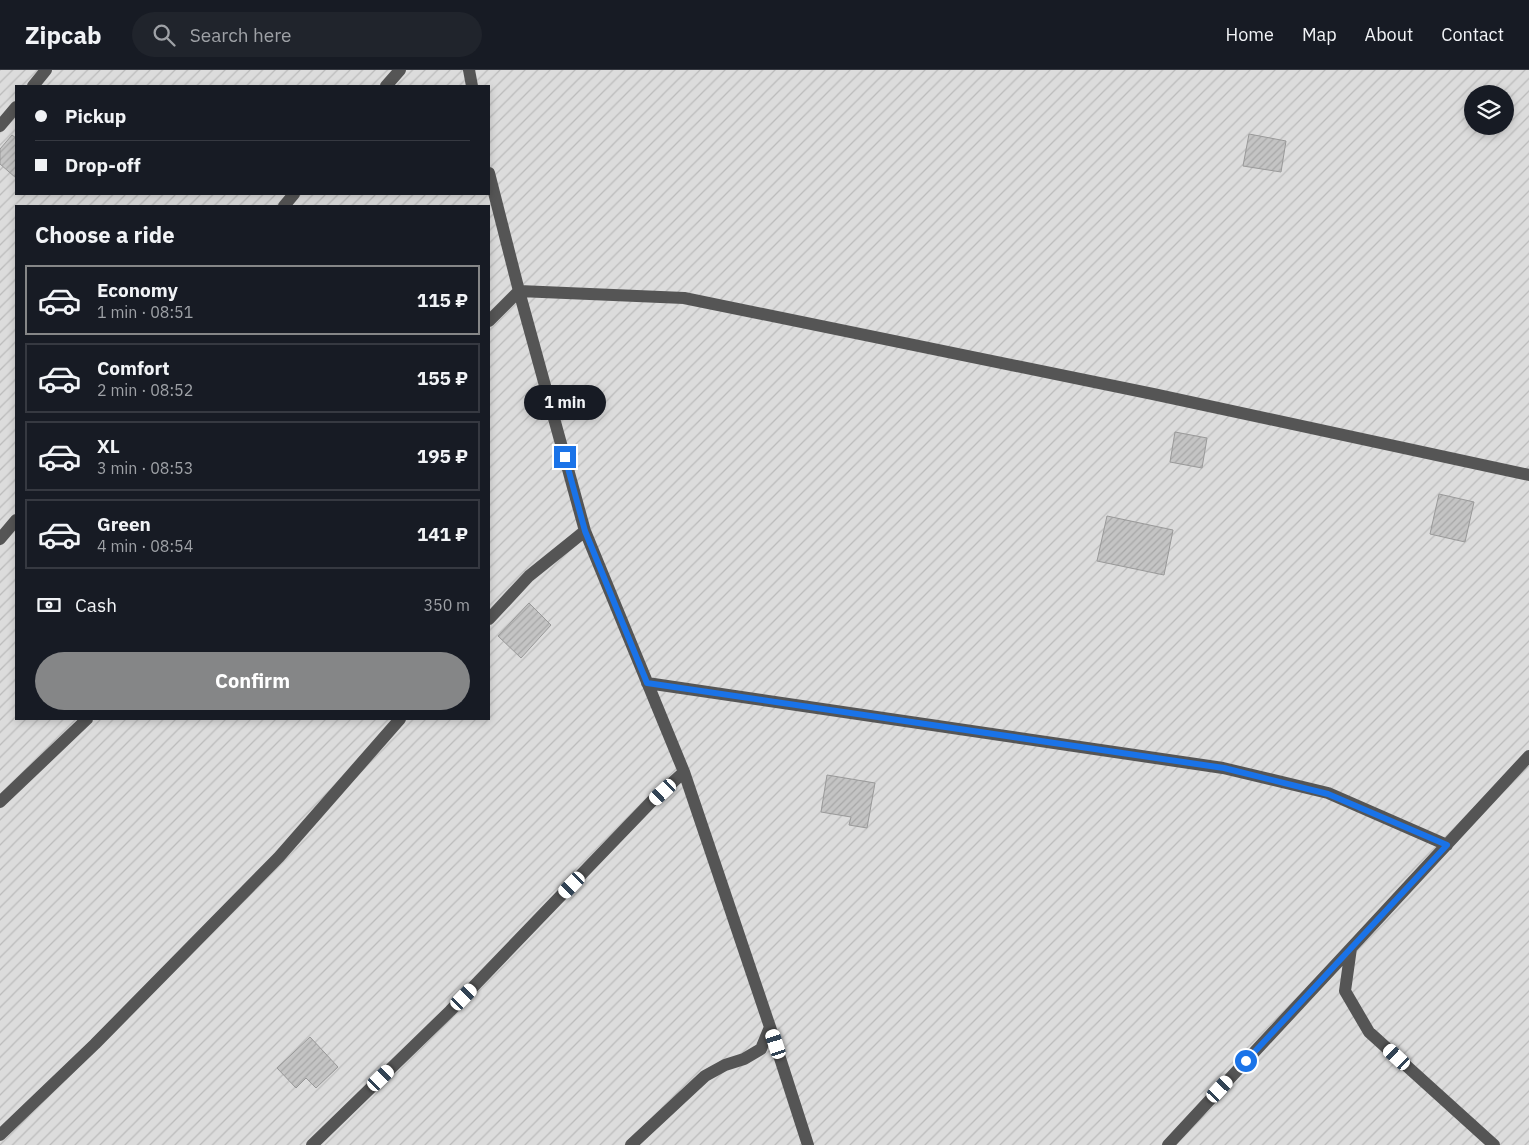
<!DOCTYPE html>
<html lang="en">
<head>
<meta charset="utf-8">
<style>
	body { margin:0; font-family:"IBM Plex Sans",sans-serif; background:#20242c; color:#f1f3f6; height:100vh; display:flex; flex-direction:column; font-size:19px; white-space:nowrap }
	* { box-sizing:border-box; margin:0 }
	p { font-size:16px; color:#9ea1a6 }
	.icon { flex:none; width:28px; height:28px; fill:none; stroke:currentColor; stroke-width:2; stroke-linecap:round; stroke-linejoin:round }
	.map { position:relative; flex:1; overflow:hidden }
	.drawer { position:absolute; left:15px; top:135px; width:475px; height:515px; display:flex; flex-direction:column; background:#171b24; border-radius:0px; box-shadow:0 2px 8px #0003 }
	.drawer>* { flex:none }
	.banner { position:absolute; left:15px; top:15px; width:475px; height:110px; border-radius:0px; box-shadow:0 2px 8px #0003; display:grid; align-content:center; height:110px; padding:0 20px; background:#171b24 }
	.controls { position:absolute; left:1464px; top:15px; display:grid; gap:10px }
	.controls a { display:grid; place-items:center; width:50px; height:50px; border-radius:50%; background:#171b24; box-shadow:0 2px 8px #0003; font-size:25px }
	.end { position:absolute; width:22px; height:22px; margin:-11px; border:6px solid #1a73e8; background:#fff; box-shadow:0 0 0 2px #fff }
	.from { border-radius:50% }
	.bubble { position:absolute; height:35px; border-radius:18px; background:#171b24; box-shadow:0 2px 8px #0003; font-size:16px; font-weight:700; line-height:35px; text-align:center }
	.car { position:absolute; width:15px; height:30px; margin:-15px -8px; border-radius:6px; box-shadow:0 0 4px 1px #0007; background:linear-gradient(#fff 24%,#345 0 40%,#fff 0 76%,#345 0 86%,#fff 0) }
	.banner b { display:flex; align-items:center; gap:18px; height:48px; font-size:19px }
	.banner b+b { border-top:1px solid #363941 }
	.banner i { width:12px; height:12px; background:#f1f3f6 }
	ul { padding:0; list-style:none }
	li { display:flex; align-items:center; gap:15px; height:70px; margin:0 10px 8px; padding:0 10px; border:2px solid #363941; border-radius:0px }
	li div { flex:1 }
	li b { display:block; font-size:19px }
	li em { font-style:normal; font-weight:700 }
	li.on { border-color:#858687 }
	li>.icon { width:45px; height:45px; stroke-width:1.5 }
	h2 { padding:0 20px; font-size:22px; line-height:60px }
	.pay { display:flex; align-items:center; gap:12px; height:55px; padding:0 20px; font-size:19px }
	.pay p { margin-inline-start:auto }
	.cta { display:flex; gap:10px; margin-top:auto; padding:10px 20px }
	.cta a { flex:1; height:58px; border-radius:30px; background:#858687; color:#fff; font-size:20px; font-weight:700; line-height:58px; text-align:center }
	header { display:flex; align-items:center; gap:30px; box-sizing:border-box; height:70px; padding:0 25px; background:#171b24; border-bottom:1px solid #363941 }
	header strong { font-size:24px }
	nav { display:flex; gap:28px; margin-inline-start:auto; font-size:18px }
	.search { width:350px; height:45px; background:#20242c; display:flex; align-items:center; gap:12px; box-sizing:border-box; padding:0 18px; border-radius:28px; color:#9ea1a6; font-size:19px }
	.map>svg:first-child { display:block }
</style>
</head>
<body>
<header>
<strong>Zipcab</strong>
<div class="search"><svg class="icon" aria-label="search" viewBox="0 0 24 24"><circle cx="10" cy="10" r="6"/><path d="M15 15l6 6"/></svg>Search here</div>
<nav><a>Home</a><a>Map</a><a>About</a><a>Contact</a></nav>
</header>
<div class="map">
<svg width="1529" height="1075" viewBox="0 0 1529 1075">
	<defs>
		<pattern id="garden-furrows" width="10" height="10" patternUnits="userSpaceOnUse" patternTransform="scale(1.25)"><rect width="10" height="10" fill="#dcdcdc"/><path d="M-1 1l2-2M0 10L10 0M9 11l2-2" fill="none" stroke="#bbb"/></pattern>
		<pattern id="building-hatch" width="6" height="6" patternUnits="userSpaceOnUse" patternTransform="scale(1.25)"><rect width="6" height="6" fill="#c4c4c4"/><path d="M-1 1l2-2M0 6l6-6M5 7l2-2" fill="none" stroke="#a7a7a7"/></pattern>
	</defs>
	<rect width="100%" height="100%" fill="#fff"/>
	<path fill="url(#garden-furrows)" fill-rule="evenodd" d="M0,0H1529V1075H0ZM16,16H489V124H16ZM1472,24H1505V56H1472ZM16,136H489V649H16Z"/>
	<path fill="url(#building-hatch)" stroke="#999" d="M1249,64L1286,71L1281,102L1243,96Z
		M12,65L16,68V108L0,94V79Z
		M1175,362L1207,368L1202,398L1170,392Z
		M1439,424L1474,432L1465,472L1430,464Z
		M1107,446L1173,460L1164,505L1097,491Z
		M529,533L551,555L521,588L498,566Z
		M827,705L875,713L867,758L849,755L851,747L821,742Z
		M310,967L338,997L316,1018L306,1008L296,1018L277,998Z"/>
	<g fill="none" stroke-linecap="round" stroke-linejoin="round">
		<path stroke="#555" stroke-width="12" d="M469,0L472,16
			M33,16L46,0
			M386,16L400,0
			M0,56L16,37
			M489,103L519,221L585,461L684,702L770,957L808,1075
			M284,136L294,124
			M489,251L519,221L684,228L1153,324L1529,405
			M0,469L16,450
			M489,549L529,506L585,461
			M647,613L1223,698L1328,723L1447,775
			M0,732L87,649
			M0,1065L95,974L279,787L400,649
			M312,1075L450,941L652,731L684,702
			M631,1075L705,1006L725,995L744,989L761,979L770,957
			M1168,1075L1351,878
			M1494,1075L1369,962L1345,921L1351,878L1529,686"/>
	</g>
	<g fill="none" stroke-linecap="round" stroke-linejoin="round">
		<path stroke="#1a73e8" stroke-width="6" d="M565,387L585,461L647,613L1224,698L1328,724L1447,775L1246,991"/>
	</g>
</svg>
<div class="controls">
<a><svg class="icon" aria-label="layers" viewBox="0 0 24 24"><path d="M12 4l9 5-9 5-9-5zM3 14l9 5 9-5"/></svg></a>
</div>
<i class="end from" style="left:1246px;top:991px"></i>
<i class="end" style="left:565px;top:387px"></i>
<div class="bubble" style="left:524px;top:315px;width:82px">1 min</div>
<i class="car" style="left:663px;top:722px;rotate:227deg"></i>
<i class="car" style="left:572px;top:815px;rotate:224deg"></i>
<i class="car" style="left:464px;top:927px;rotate:44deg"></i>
<i class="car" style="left:776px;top:974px;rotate:342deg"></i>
<i class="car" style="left:1397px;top:987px;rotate:313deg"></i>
<i class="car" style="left:381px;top:1008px;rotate:46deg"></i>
<i class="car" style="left:1220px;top:1019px;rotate:43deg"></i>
<div class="banner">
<b><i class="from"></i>Pickup</b>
<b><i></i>Drop-off</b>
</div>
<section class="drawer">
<h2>Choose a ride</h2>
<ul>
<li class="on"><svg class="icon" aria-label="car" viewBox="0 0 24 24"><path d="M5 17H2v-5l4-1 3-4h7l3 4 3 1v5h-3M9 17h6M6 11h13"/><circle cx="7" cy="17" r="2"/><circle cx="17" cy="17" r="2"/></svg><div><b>Economy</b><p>1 min · 08:51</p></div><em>115 ₽</em></li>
<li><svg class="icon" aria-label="car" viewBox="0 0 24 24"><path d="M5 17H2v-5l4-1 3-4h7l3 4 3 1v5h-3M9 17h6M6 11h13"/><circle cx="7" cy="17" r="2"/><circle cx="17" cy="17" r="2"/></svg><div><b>Comfort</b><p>2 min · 08:52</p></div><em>155 ₽</em></li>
<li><svg class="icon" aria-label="car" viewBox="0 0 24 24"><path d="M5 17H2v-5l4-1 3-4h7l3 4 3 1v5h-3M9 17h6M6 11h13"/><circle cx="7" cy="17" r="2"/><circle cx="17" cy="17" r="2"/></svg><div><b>XL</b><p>3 min · 08:53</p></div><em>195 ₽</em></li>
<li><svg class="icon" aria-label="car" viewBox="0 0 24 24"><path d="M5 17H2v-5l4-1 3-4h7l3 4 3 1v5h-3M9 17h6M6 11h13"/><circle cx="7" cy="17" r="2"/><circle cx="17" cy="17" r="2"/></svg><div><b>Green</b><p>4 min · 08:54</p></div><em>141 ₽</em></li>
</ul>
<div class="pay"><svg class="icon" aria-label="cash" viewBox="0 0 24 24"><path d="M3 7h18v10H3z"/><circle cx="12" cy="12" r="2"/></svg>Cash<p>350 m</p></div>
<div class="cta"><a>Confirm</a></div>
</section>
</div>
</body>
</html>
